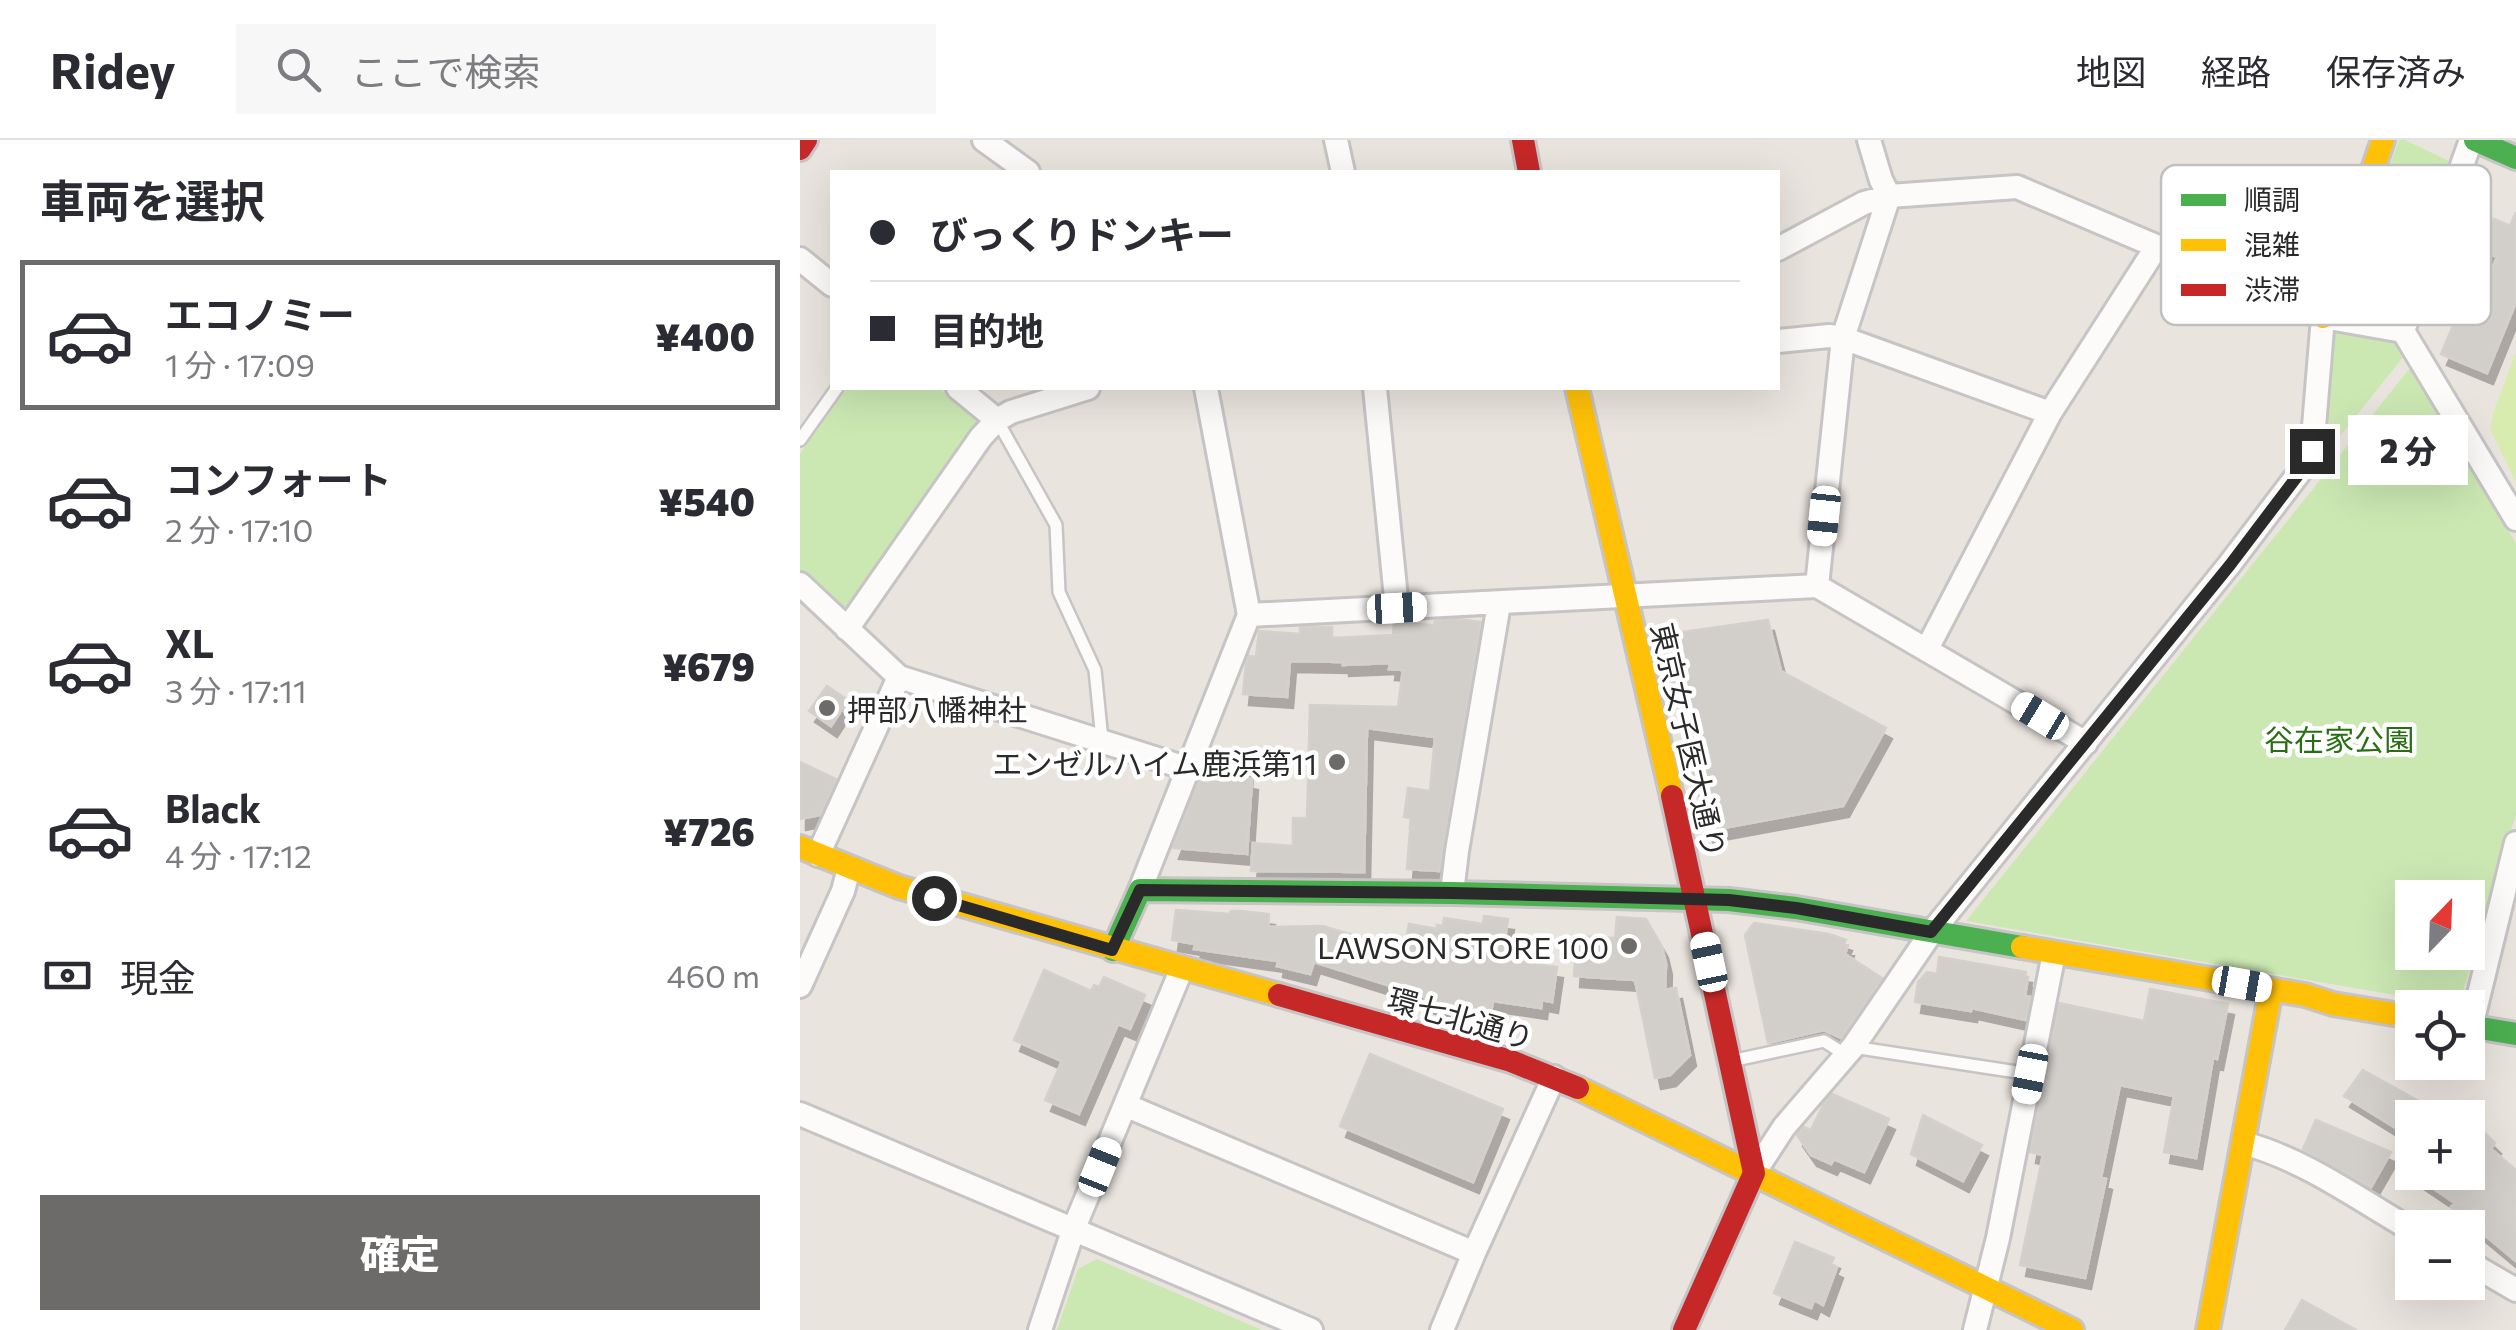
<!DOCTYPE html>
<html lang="ja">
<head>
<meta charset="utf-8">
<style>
	body { margin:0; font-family:Commissioner,"Noto Sans JP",sans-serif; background:#f7f7f7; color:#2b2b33; height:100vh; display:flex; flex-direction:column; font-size:38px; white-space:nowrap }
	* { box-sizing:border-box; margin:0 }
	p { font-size:32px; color:#7c7c81 }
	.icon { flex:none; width:55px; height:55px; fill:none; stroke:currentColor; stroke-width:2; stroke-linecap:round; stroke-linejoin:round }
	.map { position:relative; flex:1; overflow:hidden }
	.drawer { display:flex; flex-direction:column; background:#fff; width:800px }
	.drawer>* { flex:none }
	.hud { position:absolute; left:30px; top:30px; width:950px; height:220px; border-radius:0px; box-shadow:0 10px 40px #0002; display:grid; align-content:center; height:220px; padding:0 40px; background:#fff }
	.needle { width:65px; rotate:23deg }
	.controls { position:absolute; left:1595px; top:740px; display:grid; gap:20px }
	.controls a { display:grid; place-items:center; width:90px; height:90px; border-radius:0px; background:#fff; box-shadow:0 10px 40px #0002; font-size:50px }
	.end { position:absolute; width:45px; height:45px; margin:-22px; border:12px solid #2a2a2a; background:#fff; box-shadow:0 0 0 5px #fff }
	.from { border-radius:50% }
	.bubble { position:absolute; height:70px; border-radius:0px; background:#fff; box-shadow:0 10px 40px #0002; font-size:32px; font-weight:800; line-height:70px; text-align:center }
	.car { position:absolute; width:30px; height:60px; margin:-30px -15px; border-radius:12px; box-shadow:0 0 8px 2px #0007; background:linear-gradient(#fff 24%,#345 0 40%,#fff 0 76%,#345 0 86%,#fff 0) }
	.hud b { display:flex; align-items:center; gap:35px; height:95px; font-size:38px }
	.hud b+b { border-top:2px solid #e1e1e2 }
	.hud i { width:25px; height:25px; background:#2b2b33 }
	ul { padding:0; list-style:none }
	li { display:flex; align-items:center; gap:30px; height:150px; margin:0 20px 15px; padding:0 20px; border:5px solid transparent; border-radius:0px }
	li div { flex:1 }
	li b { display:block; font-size:38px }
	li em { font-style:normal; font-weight:800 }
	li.active { border-color:#6d6b69 }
	li>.icon { width:90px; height:90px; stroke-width:1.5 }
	h2 { padding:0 40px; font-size:45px; line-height:120px }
	.pay { display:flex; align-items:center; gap:25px; height:110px; padding:0 40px; font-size:38px }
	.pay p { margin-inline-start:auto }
	.button { display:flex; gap:20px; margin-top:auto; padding:20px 40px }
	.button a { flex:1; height:115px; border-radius:0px; background:#6d6b69; color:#fff; font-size:40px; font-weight:800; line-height:115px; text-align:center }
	header { display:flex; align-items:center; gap:60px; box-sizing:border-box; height:140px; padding:0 50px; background:#fff; border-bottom:2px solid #e1e1e2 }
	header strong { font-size:48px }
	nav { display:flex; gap:55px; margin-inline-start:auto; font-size:35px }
	.search { width:700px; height:90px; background:#f7f7f7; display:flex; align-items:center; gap:25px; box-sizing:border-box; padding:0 35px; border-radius:0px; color:#7c7c81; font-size:38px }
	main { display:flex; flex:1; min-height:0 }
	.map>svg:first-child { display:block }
</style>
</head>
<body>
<header>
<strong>Ridey</strong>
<div class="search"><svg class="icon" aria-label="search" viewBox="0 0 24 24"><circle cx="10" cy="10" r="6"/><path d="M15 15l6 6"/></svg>ここで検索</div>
<nav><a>地図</a><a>経路</a><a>保存済み</a></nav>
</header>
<main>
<section class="drawer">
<h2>車両を選択</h2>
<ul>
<li class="active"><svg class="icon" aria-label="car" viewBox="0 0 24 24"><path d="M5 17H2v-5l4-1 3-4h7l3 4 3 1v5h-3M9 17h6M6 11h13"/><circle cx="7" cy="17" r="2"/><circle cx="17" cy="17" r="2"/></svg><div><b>エコノミー</b><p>1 分 · 17:09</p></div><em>¥400</em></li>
<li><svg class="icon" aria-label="car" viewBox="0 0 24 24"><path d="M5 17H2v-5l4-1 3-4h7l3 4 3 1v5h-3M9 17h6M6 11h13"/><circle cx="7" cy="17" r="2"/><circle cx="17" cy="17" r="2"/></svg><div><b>コンフォート</b><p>2 分 · 17:10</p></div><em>¥540</em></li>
<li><svg class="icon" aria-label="car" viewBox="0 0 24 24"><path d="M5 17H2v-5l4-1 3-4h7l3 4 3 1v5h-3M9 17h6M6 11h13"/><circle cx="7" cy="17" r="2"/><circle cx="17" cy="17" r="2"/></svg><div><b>XL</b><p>3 分 · 17:11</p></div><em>¥679</em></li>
<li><svg class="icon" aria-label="car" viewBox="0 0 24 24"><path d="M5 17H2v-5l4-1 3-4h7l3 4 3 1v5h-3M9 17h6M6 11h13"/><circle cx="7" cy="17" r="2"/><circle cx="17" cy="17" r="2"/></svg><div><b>Black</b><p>4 分 · 17:12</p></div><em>¥726</em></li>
</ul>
<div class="pay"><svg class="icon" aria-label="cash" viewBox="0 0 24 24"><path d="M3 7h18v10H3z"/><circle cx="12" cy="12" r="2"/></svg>現金<p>460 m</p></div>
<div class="button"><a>確定</a></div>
</section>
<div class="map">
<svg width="1716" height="1190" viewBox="0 0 1716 1190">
	<defs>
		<filter id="shadow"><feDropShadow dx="6" dy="11" stdDeviation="0" flood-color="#0004"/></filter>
	</defs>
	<rect width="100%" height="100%" fill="#eae4de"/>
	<path fill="#cbe8b3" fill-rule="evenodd" d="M1599,0H1605L1649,21L1599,171L1593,175L1546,169L1542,165V156Z
		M1538,192L1596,201L1604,216L1528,311L1522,309L1531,200Z
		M1610,228L1716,403V674L1660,861L1653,865L1166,781ZM1612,758H1668V812H1612Z
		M46,248H139L175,277L178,289L50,466L40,467L0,430V314Z
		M297,1119L462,1190H257L278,1129Z"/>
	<path fill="#d9ecb0" d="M1716,212V342L1690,289L1694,270Z"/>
	<path fill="#d2ceca" stroke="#d4d0cb" stroke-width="2.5" filter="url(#shadow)" d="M1716,72V162L1687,233L1641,214L1655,181L1669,187L1697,117L1681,110L1694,79L1710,86Z
		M658,479L681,482L639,731L607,729L611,678L604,677L608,648L630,651L635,597L567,588L564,732L451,731L453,703L493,706V678H507L510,565L598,567L603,530L589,529L590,523L543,525V522L490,521L487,557L443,554L446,524L449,516L456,517L459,491L500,494V487H532V498L593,495L594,483L634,485L635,481Z
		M968,480L981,531L1086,588L1043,666L907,691L861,495Z
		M27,546L48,560L31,586L9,571Z
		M411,612L448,614L446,638L452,639L447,714L373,708L400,638L402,636H407Z
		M0,622L36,639L20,675L0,679Z
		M376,770L430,774L431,771H441L469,774L468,787L523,786L604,811L609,784L637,789V785L643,786L644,778L683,784L684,776L708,779L702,819L757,827L752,862L742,860L741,868L693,861L691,872L648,864V866L624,862L625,857L594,851V847L514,822L510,834L477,826L478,821L394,809L395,804L372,800Z
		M817,777L846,779L862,807L866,824L865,850L876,848L890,915L870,935L855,938L835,840L774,836L777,796L815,798Z
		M954,783L1029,794L1046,800L1044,804L1048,805L1045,814L1082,838L1041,898L1024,890L968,903L945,795Z
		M1139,817L1226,832L1225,836L1228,837L1225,856L1230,857L1226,880L1172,868L1171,871L1115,862L1118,842L1127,832L1137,834Z
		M244,830L291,851L294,845L299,847L304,837L345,855L330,889L318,884L279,974L245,960L262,921L214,900Z
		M1350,849L1428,864L1417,919L1413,918L1396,1018L1364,1012L1374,956L1320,945L1301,1037L1306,1039L1285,1138L1220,1125L1243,1015L1230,1012L1259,863L1344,881Z
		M570,914L703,969L673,1042L540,986Z
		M1563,930L1649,978H1612V998L1544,956Z
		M1032,954L1089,979L1064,1032L1034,1019L1031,1024L1011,1015L997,995L1004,987L1011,990L1023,965Z
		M1123,975L1182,1005L1163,1041L1111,1014Z
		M1516,980L1591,1012L1571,1047L1503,1009Z
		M1668,981L1682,990L1695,1003L1691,1009L1716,1030V1121L1651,1067L1655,1063L1609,1032H1668Z
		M995,1102L1034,1118L1031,1124L1037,1127L1023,1165L1014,1160L1011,1168L974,1153Z
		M1502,1160L1556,1190H1485Z"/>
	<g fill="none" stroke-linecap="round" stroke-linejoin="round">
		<defs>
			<path id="lane" d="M197,280L256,385L259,452L295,530L302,600
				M0,300L37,248
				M1053,907L1230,934
				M931,921L1024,901L1046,915"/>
			<path id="street" d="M184,0L228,32
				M536,0L543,32
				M1671,0L1603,191L1716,379
				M978,109L1064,63L1089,56L1217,47L1523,177L1603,191
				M0,119L32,145
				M978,201L1029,196L1043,198L1250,273
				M158,248L197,280
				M575,248L597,468
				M0,444L99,537L389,629
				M1017,446L1286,603
				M449,475L1017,446L1043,198L1089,56L1081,40L1069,0
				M47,489L181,297L197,280L211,272L288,248
				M1127,509L1250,273L1357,106
				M18,715L99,537
				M340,750L449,475L406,248
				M652,753L657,711L699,464
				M0,846L43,751L49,728
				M1671,887L1716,703
				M325,965L674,1113
				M0,974L511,1190
				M1443,1003C1504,1019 1558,1059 1612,1090
				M954,1033L984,987L1053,907L1131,793L1429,425L1508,321L1512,311L1523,177
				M1668,1122L1716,1150
				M240,1190L274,1088L382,828
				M642,1190L674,1113L754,937
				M1175,1190L1198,1098L1254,813"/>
			<path id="fast" d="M1675,0L1716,18
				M313,810L340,750L652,753L929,760L996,768L1222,807
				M1668,886L1716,894"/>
			<path id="slow" d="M1523,177L1583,0
				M777,248L872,656
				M0,707L99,747L479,855
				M1222,807L1505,855L1533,864L1612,877
				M778,948L1272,1190
				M1408,1190L1471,850"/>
			<path id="jam" d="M723,0L729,32
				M0,9L6,0
				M872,656L954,1033L884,1190
				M479,855L711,921L778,948"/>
		</defs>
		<use href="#lane" stroke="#c6c4c5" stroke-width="16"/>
		<use href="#street" stroke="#c6c4c5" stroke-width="28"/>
		<use href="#fast" stroke="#c6c4c5" stroke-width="28"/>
		<use href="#slow" stroke="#c6c4c5" stroke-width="28"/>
		<use href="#jam" stroke="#c6c4c5" stroke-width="28"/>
		<use href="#lane" stroke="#fcfbfa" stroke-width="11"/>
		<use href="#street" stroke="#fcfbfa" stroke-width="22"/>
		<use href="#fast" stroke="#4caf50" stroke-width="22"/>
		<use href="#slow" stroke="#ffc107" stroke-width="22"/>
		<use href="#jam" stroke="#c62828" stroke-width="22"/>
	</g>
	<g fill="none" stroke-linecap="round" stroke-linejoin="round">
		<path stroke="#2a2a2a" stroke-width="12" d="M134,758L312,810L340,750L652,753L929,760L996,768L1131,792L1430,425L1508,322L1512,311"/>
	</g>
	<g fill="#6d6b69" stroke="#fff" stroke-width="4">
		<circle cx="27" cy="568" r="10"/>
		<circle cx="537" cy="622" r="10"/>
		<circle cx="829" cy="806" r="10"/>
	</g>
	<g text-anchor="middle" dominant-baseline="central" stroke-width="9" stroke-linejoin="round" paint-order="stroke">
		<g font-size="30" fill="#2a2a2a" stroke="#fff" text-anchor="end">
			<text x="47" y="568" text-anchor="start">押部八幡神社</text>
			<text x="517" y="622">エンゼルハイム鹿浜第11</text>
			<text x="809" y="806">LAWSON STORE 100</text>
		</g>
		<g font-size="30" fill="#286f12" stroke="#fff">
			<text x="1539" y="598">谷在家公園</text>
		</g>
		<g font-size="30" fill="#2a2a2a" stroke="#fff">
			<text transform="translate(890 600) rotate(77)">東京女子医大通り</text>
			<text transform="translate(661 877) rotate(16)">環七北通り</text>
		</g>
	</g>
	<rect x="1361" y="25" width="330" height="160" rx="15" fill="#fff" stroke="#bfbfbf" stroke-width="2.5"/>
	<rect x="1381" y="54" width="45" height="12" fill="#4caf50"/>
	<rect x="1381" y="99" width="45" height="12" fill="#ffc107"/>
	<rect x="1381" y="144" width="45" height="12" fill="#c62828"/>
	<g font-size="28" fill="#2a2a2a">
		<text x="1444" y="70">順調</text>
		<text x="1444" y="115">混雑</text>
		<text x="1444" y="160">渋滞</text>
	</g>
</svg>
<div class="controls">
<a><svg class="needle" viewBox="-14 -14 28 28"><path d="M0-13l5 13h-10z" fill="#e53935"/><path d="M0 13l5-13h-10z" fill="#7c7c81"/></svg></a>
<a><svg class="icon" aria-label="locate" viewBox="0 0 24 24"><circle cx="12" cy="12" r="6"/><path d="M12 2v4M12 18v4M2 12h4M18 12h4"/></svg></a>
<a>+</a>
<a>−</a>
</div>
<i class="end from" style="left:134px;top:758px"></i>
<i class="end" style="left:1512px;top:311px"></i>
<div class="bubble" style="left:1548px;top:275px;width:120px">2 分</div>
<i class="car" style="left:1024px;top:376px;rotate:186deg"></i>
<i class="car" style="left:597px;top:468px;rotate:87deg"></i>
<i class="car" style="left:1240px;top:576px;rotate:301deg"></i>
<i class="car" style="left:909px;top:822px;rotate:348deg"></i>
<i class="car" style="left:1442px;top:844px;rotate:100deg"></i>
<i class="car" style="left:1230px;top:934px;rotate:191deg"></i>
<i class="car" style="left:300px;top:1027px;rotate:22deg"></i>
<div class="hud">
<b><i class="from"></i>びっくりドンキー</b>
<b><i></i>目的地</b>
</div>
</div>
</main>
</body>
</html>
